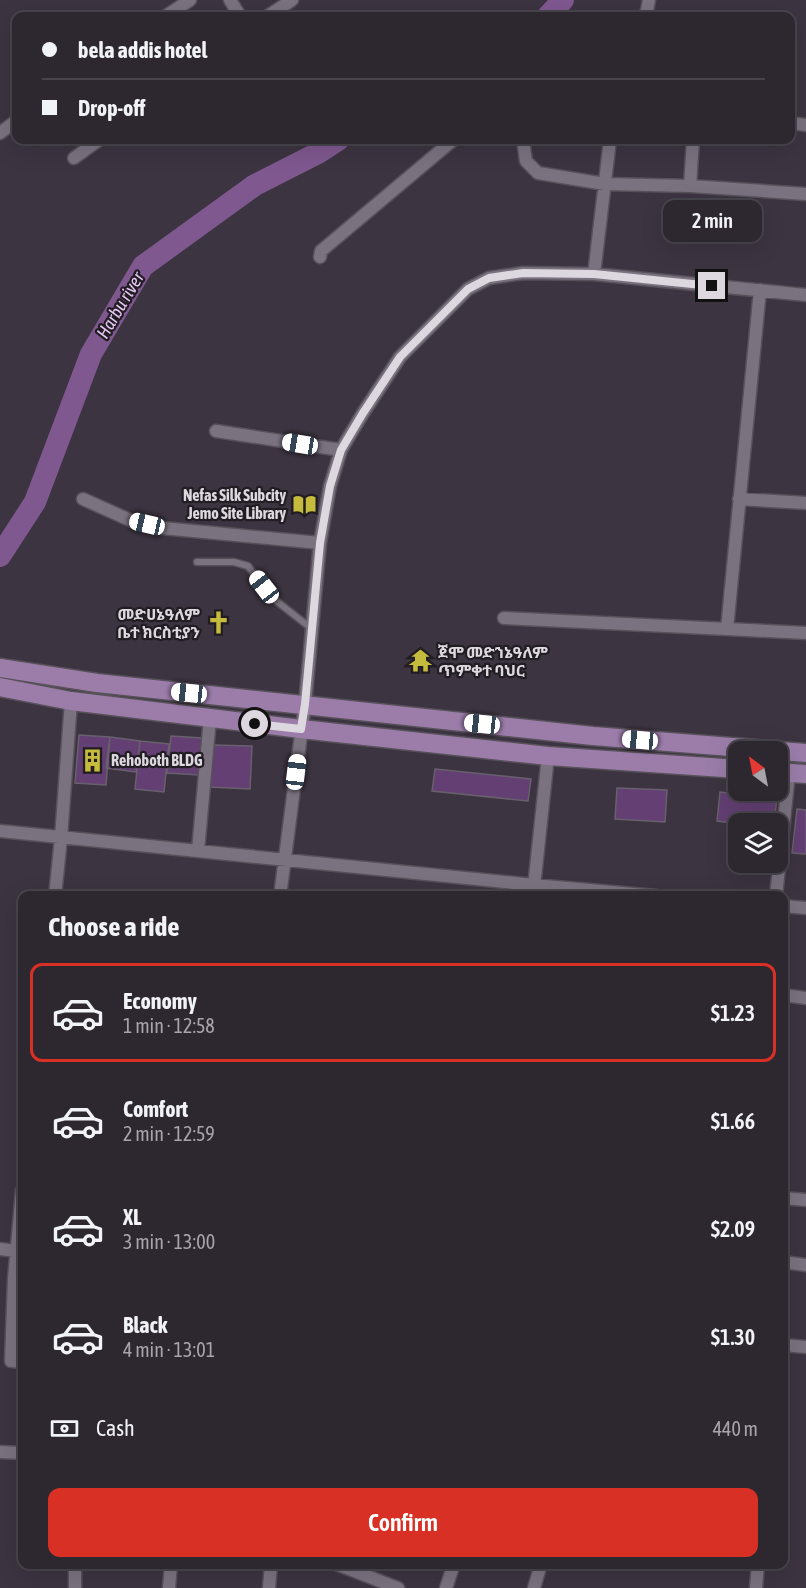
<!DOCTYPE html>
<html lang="en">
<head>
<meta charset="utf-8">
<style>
	body { margin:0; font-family:"Asap Condensed","Noto Sans Ethiopic",sans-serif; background:#39333c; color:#f1f3f6; height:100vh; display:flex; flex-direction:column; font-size:22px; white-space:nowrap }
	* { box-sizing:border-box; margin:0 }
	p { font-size:20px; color:#a7a5ab }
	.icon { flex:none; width:33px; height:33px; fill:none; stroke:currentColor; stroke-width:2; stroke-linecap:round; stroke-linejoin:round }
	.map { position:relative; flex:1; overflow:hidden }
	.side { position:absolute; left:18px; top:891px; width:770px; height:678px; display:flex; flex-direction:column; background:#2d2730; border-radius:12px; box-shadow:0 6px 24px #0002,0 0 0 2px #48444c }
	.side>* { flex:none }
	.hud { position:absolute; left:12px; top:12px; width:783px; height:132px; border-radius:12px; box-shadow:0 6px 24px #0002,0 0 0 2px #48444c; display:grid; align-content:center; height:132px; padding:0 30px; background:#2d2730 }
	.needle { width:39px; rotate:328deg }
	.tools { position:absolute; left:728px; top:741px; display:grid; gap:12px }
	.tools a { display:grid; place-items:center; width:60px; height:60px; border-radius:12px; background:#2d2730; box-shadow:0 6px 24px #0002,0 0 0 2px #48444c; font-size:30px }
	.end { position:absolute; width:27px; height:27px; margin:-14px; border:8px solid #ddd8df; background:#111; box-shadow:0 0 0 3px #111 }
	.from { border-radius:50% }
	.bubble { position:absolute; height:42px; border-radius:12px; background:#2d2730; box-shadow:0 6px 24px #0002,0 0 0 2px #48444c; font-size:20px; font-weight:600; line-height:42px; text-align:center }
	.car { position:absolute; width:18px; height:36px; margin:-18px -9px; border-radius:8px; box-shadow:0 0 4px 2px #0007; background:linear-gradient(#fff 24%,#345 0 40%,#fff 0 76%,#345 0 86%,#fff 0) }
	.hud b { display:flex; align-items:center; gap:21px; height:57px; font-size:22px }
	.hud b+b { border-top:2px solid #48444c }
	.hud i { width:15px; height:15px; background:#f1f3f6 }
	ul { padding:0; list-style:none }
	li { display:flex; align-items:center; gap:18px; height:99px; margin:0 12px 9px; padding:0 18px; border:3px solid transparent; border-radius:12px }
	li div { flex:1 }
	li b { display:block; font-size:22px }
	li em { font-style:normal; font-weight:600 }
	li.selected { border-color:#d93025 }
	li>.icon { width:54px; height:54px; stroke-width:1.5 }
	h2 { padding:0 30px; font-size:27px; line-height:72px }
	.pay { display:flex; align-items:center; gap:15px; height:66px; padding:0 30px; font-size:22px }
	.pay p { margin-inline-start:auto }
	.button { display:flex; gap:12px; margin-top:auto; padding:12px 30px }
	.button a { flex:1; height:69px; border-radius:12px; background:#d93025; color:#fff; font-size:24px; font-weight:600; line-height:69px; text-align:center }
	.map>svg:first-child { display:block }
</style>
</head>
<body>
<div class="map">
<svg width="806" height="1588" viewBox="0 0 806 1588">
	<rect width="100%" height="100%" fill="#3c3440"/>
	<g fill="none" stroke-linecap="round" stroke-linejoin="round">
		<path stroke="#7e588f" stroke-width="22" d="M548,16L563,0
			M0,556L35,502L91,354L143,266L255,185L318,153L338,140"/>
	</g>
	<path fill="#633f73" stroke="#68606c" stroke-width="1.5" d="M79,735L110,737L106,785L75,783Z
		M171,736L202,738L199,775L167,773Z
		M110,737L140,741L136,772L106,768Z
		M140,741L169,744L164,792L135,789Z
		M213,745L252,746L250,789L210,787Z
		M435,769L531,779L528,801L432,791Z
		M617,788L667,790L665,822L615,819Z
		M720,792L777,798L774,824H740L717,821Z
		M797,809L806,810V854L792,853Z"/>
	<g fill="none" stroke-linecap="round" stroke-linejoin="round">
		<defs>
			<path id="lane" d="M197,562H234L248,566L270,596L312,629"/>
			<path id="street" d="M230,0L240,16
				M166,16L190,0
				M268,16L292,0
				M646,16L649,0
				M790,123L806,125
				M0,133L16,121
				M525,140L524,147L526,161L538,173L605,184L690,186
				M693,140L690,186L806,194
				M74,158L99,140
				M320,257L321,251L453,140
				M594,274L610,140
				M760,290L727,629L806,633
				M216,431L341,450
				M83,499L132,521L162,528L320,543
				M739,499L806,503
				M504,618L727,629
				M0,831L534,885L656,896
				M198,851L210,718
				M55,896L61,838L71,701
				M280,896L305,704L320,543L330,486L341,450L363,413L400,357L468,289L489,278L523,273L594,274L806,295
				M533,896L548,756
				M776,896L789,773
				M783,906L806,908
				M783,995L806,998
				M22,1191L14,1279L22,1280
				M783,1198L806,1200
				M0,1249L16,1251
				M783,1262L806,1265
				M14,1279L11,1361L22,1362
				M783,1345L806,1347
				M0,1452L22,1453
				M336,1564L398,1588
				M75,1588V1564
				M169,1588L171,1564
				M269,1588L271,1564
				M446,1588L454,1564
				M534,1588L541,1564
				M756,1588L758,1564"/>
			<path id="primary" d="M0,668L97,683L593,736L806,753
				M0,687L71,701L301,729L548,756L738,769
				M777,772L806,774"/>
		</defs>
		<use href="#lane" stroke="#57515a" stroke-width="9"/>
		<use href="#street" stroke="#57515a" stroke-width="15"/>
		<use href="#primary" stroke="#57515a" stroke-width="21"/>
		<use href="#lane" stroke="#7b727f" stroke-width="6"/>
		<use href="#street" stroke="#7b727f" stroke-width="12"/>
		<use href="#primary" stroke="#9c7daa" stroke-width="18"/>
	</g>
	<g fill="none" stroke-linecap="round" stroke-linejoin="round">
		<path stroke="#ddd8df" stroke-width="8" d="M255,724L301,729L305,704L320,543L330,486L341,450L363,413L400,357L468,289L489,278L523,273L594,274L712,286"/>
	</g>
	<defs>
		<symbol id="library-bare" viewBox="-9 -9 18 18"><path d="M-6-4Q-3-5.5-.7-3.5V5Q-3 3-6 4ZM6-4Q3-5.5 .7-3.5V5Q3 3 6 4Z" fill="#c5bc3d" stroke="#211d23" stroke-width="2.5" paint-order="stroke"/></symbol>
		<symbol id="church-bare" viewBox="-9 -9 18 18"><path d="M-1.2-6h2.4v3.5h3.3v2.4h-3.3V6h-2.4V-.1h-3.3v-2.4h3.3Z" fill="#c5bc3d" stroke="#211d23" stroke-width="2.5" paint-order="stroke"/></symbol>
		<symbol id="temple-bare" viewBox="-9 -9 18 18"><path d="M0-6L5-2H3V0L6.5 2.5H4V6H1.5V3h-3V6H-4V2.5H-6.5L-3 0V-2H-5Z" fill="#c5bc3d" stroke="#211d23" stroke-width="2.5" paint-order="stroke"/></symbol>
		<symbol id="building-bare" viewBox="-9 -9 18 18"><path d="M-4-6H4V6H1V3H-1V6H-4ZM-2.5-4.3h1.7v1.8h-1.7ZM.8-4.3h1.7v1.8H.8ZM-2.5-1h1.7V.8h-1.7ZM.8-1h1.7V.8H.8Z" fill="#c5bc3d" stroke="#211d23" stroke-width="2.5" paint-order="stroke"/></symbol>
	</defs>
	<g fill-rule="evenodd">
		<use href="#library-bare" x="288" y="488" width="33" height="33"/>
		<use href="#church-bare" x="202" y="606" width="33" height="33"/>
		<use href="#temple-bare" x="404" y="644" width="33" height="33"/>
		<use href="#building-bare" x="76" y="744" width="33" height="33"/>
	</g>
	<g text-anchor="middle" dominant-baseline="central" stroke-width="4.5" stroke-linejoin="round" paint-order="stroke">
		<g font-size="16" font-weight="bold" fill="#ddd8df" stroke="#211d23" text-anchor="end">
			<text x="286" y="495">Nefas Silk Subcity<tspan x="286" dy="18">Jemo Site Library</tspan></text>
			<text x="200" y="614">መድሀኔዓለም<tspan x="200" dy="18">ቤተ ክርስቲያን</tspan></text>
			<text x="438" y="652" text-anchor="start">ጀሞ መድኀኔዓለም<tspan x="438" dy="18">ጥምቀተ ባህር</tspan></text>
			<text x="111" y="760" text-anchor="start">Rehoboth BLDG</text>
		</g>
		<g font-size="18" font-style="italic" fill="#e6c5f5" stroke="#211d23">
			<text transform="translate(120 305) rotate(-59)">Harbu river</text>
		</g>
	</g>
</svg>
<div class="tools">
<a><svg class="needle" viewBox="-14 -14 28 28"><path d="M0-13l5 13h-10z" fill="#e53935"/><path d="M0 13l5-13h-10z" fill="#a7a5ab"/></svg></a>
<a><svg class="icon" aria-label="layers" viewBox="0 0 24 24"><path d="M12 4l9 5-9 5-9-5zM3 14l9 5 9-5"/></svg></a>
</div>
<i class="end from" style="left:255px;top:724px"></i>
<i class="end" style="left:712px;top:286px"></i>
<div class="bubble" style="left:663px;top:200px;width:99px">2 min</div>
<i class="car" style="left:300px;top:444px;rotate:279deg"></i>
<i class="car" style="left:147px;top:524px;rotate:283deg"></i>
<i class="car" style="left:264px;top:587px;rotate:322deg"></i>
<i class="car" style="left:189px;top:693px;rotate:276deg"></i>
<i class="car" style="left:482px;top:724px;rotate:276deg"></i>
<i class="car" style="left:640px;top:740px;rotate:275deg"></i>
<i class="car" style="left:296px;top:772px;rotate:7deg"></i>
<div class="hud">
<b><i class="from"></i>bela addis hotel</b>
<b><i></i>Drop-off</b>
</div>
<section class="side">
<h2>Choose a ride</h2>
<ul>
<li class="selected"><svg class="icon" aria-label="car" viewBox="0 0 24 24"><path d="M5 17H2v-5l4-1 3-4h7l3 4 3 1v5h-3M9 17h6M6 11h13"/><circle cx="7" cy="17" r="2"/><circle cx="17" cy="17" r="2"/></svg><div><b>Economy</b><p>1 min · 12:58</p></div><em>$1.23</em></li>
<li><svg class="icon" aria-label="car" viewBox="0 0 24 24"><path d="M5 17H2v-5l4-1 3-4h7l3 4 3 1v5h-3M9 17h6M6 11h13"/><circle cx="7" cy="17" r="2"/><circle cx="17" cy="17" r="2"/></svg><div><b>Comfort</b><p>2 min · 12:59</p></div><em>$1.66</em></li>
<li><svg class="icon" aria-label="car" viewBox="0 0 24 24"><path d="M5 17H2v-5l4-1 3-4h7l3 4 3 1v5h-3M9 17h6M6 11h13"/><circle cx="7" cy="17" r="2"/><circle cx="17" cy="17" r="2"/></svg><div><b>XL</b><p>3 min · 13:00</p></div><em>$2.09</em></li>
<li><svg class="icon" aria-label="car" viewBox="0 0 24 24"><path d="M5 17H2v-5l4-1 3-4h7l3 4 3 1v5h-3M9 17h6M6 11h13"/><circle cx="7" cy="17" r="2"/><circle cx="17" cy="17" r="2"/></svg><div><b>Black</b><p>4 min · 13:01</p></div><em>$1.30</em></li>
</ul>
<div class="pay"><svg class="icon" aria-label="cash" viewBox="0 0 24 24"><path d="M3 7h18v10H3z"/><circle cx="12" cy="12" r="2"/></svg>Cash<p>440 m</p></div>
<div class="button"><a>Confirm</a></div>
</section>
</div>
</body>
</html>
